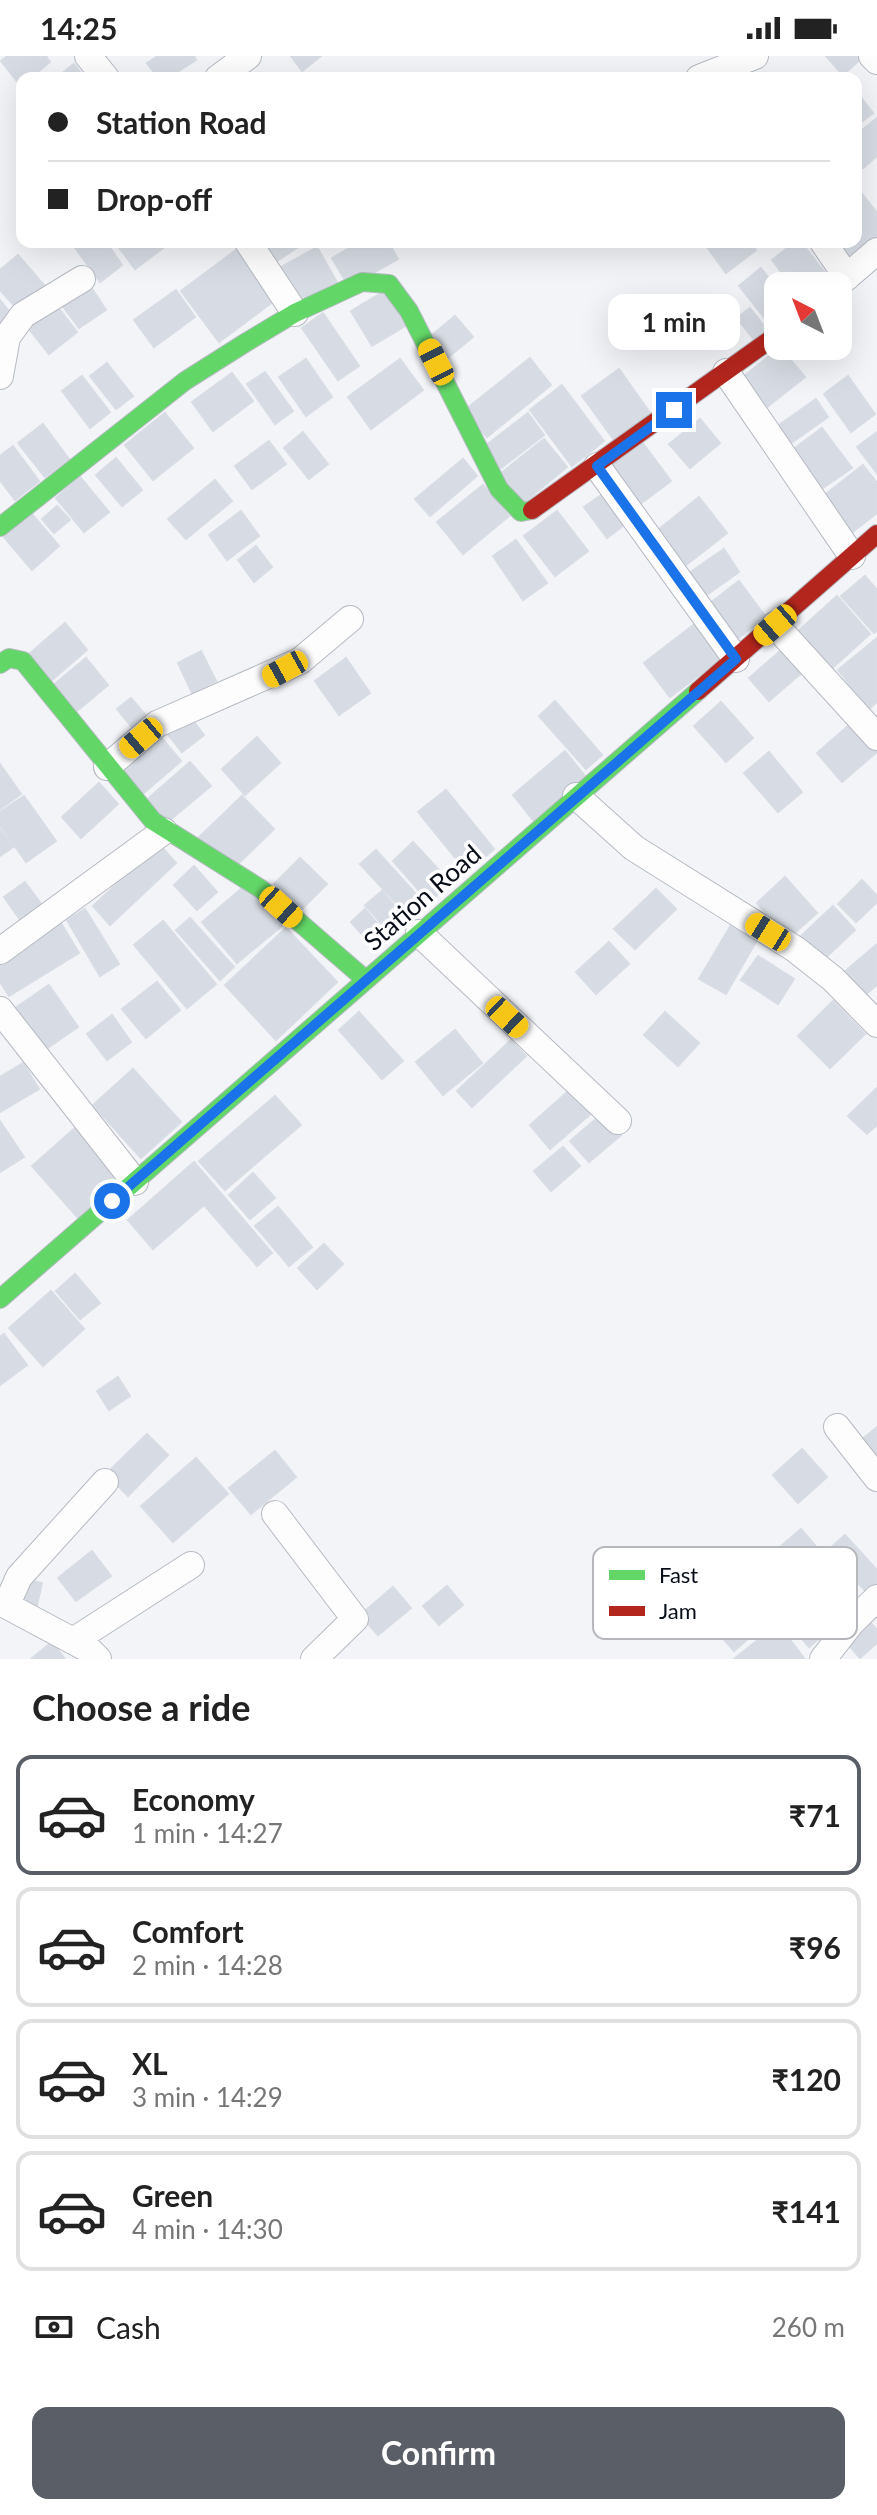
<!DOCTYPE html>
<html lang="en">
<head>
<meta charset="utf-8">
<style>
	body { margin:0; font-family:Lato,sans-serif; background:#f6f6f6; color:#222; height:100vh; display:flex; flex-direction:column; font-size:30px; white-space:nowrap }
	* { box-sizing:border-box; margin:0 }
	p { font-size:26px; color:#767676 }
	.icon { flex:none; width:44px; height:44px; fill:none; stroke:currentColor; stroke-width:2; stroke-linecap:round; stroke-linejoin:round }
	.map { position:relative; height:1603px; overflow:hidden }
	.sheet { display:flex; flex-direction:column; background:#fff; flex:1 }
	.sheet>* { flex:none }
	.banner { position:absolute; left:16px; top:16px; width:846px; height:176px; border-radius:16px; box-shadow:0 8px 32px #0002; display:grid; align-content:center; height:176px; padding:0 32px; background:#fff }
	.needle { width:52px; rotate:318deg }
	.tools { position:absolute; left:764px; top:216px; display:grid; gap:16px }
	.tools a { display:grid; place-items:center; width:88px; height:88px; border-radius:16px; background:#fff; box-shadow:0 8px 32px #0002; font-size:40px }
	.end { position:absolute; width:36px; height:36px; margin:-18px; border:10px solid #1a73e8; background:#fff; box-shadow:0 0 0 4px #fff }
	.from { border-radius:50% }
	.bubble { position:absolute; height:56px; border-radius:16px; background:#fff; box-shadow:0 8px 32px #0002; font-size:26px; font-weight:700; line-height:56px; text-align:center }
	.car { position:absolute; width:24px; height:48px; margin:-24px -12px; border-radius:10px; box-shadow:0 0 6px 2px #0007; background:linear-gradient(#f5c518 24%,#345 0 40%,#f5c518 0 76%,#345 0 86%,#f5c518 0) }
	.banner b { display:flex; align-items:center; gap:28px; height:76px; font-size:30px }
	.banner b+b { border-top:2px solid #e0e0e0 }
	.banner i { width:20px; height:20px; background:#222 }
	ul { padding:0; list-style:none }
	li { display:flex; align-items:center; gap:24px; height:120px; margin:0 16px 12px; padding:0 16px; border:4px solid #e0e0e0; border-radius:16px }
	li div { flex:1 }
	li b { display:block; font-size:30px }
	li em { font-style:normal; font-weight:700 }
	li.current { border-color:#5a5e66 }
	li>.icon { width:72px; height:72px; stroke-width:1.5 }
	h2 { padding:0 32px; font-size:36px; line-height:96px }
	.pay { display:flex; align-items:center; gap:20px; height:88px; padding:0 32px; font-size:30px }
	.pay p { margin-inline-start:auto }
	.action { display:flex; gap:16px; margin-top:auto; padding:16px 32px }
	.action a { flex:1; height:92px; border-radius:16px; background:#5a5e66; color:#fff; font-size:32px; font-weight:700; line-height:92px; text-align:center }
	.status { display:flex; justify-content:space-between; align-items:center; height:56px; padding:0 40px; background:#fff; direction:ltr }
	.status svg { height:22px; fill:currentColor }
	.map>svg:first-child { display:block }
</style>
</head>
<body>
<div class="status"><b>14:25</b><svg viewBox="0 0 49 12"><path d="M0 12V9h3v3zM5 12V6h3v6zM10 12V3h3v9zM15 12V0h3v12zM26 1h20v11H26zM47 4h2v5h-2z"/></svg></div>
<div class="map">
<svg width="877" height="1603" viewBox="0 0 877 1603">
	<rect width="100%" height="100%" fill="#f2f4f8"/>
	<path fill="#d7dce4" stroke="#d8dce4" stroke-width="2" d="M7,0H46L50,6L30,22H22L20,29L1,5Z
		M158,0H194L196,4L168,22H158L147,7Z
		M291,0H321L302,15Z
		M826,0H864L843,19Z
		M74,8L85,22H56Z
		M856,35L873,57L856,70Z
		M877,62V100L863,112L856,104V79Z
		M856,130L877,157V191L849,214L827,186H856Z
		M71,186H106L122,209L100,226Z
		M115,186H171L135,213Z
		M258,186H306L272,208Z
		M360,186H388L398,203L349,231L332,202Z
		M708,186H750L756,194L726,217L705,188Z
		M795,186H801L833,227L829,230H792L772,204Z
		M317,191L338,228L296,251L276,214Z
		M236,194L274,245L219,286L181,235Z
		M18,199L49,235L22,258L0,234V214Z
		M761,212L778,234V264L771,270L739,230Z
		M89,228L106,254L79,272L61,248Z
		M176,234L195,261L154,291L134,264Z
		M386,234L407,269L372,290L351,255Z
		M0,244L16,264L0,276Z
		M57,250L77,276L49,298L29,273Z
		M750,252L772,280L759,290L737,262Z
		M323,257L359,310L338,324L302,272Z
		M455,260L473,281L439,309L421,288Z
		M780,291L805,321L767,351L743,321Z
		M530,302L551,329L487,381L465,354Z
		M306,303L332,341L306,360L279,321Z
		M400,303L423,334L371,373L348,341Z
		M107,307L133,340L116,353L90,320Z
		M619,313L653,361L617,388L582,340Z
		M265,316L293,355L275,368L247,328Z
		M232,317L253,345L213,375L192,346Z
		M82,320L110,356L90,372L62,335Z
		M848,320L875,358L851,376L824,338Z
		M562,329L604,385L572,410L530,354Z
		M816,343L828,361L784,392L772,374Z
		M165,357L193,392L153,424L125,389Z
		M528,357L544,379L501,412L485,390Z
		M700,363L720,387L690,412L669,388Z
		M43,368L69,403L45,421L18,387Z
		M822,372L852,412L811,440L784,400Z
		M303,376L328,408L309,423L284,392Z
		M877,376V417L857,391Z
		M544,383L567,411L523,447L500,418Z
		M269,385L286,408L252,433L235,410Z
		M642,386L671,425L632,454L603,414Z
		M13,390L39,425L15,444L0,424V400Z
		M116,402L142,434L122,450L96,419Z
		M463,403L477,420L430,460L415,443Z
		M863,409L877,427V457L841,485L812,449Z
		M80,421L109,456L84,476L56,442Z
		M215,424L232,445L186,483L168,463Z
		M483,429L509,460L463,498L437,466Z
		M610,433L632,463L607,482L584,451Z
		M699,441L727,477L686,509L658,474Z
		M57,450L70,464L54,477L42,463Z
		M241,455L259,480L227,504L209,479Z
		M557,455L588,495L555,520L524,480Z
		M31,457L59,490L32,514L4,481Z
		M516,484L547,527L523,544L493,500Z
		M256,490L272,511L254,526L238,504Z
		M724,493L739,516L705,540L689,517Z
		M865,520L877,534V575L874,577L841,540Z
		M739,525L766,561L728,590L701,554Z
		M837,540L870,578L829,615L796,577Z
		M65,567L87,594L52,624L29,598Z
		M696,567L723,601L670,641L644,607Z
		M877,582V646L869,653L838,614Z
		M786,590L806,613L769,645L749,622Z
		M201,595L216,625L192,637L178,607Z
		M86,602L108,629L72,659L50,632Z
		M346,602L370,637L339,659L315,625Z
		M131,642L153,668L139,680L117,653Z
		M555,645L602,699L586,713L539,660Z
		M721,646L753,682L726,706L694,670Z
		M188,658L204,679L182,696L165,675Z
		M856,663L877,687V696L842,726L817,697Z
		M160,680L181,705L138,742L117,717Z
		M257,681L280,707L245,739L222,713Z
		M565,695L585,720L533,764L513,739Z
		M769,696L802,736L778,756L744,717Z
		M190,706L211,730L164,769L144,746Z
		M0,708L21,738L0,753Z
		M99,727L118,748L81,782L62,761Z
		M446,734L494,793L467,816L418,756Z
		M24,740L56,785L26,806L0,769V756Z
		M242,740L274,773L236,810L195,785Z
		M0,773L13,791L0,800Z
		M413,786L451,827L429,846L393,805Z
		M159,788L176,807L110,869L93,850Z
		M376,794L424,847L409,861L360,808Z
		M300,802L327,828L300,855L274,828Z
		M194,810L217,836L197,854L174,829Z
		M785,821L817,857L789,882L757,847Z
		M862,824L877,840V846L856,866L838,848Z
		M25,826L42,849L21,865L4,841Z
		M248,827L283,869L237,907L202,866Z
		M656,833L676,853L635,893L614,873Z
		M382,835L405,862L389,876L365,849Z
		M833,850L855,874L821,906L799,882Z
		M85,853L119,908L100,920L67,864Z
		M365,853L390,882L376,894L351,866Z
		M190,862L234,911L220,924L176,874Z
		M59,864L79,897L9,940L0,926V900Z
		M163,865L216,928L187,952L134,889Z
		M731,869L757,884L726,938L699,923Z
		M286,872L337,926L276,984L225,929Z
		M609,886L629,908L596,938L576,916Z
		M877,888V929L860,943L841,919Z
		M758,900L794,923L778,948L741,924Z
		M157,926L180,954L146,982L122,953Z
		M49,929L78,971L40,997L11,955Z
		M833,945L865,978L830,1012L798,980Z
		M359,956L403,1005L382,1023L339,974Z
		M665,956L699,987L678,1010L644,979Z
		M112,959L131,986L107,1004L87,978Z
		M455,974L482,1007L443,1039L416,1006Z
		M511,984L526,1000L472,1051L457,1035Z
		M23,1007L39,1033L0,1056V1021Z
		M133,1013L181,1066L141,1102L93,1049Z
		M573,1031L594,1055L550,1093L530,1069Z
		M877,1032V1069L867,1078L848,1060Z
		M275,1040L301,1069L225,1134L199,1105Z
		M603,1057L621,1079L589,1106L570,1085Z
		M0,1065L24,1101L0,1116Z
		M75,1072L122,1127L80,1164L32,1110Z
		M563,1091L580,1110L551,1135L534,1115Z
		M194,1106L272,1197L257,1210L204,1149L153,1193L128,1164Z
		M253,1117L275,1142L250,1163L229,1139Z
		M278,1151L312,1191L289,1210L255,1170Z
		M324,1188L343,1208L317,1233L298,1212Z
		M75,1218L100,1247L80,1263L56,1235Z
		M51,1235L84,1273L43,1310L9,1272Z
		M4,1278L27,1309L0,1329V1281Z
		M118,1321L130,1340L109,1354L97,1335Z
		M877,1371V1411L854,1390Z
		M147,1378L168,1399L128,1440L106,1418Z
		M802,1393L827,1421L798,1447L773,1419Z
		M275,1395L296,1421L251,1458L229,1432Z
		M196,1402L228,1438L173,1486L141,1450Z
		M801,1473L830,1507L783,1547L754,1513Z
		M845,1479L877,1514V1536L871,1541L828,1494Z
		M92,1495L111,1520L76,1545L58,1522Z
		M23,1523L42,1527L37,1549L18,1545Z
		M447,1530L463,1549L439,1569L423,1550Z
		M393,1531L411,1552L378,1579L360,1559Z
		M806,1540L833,1571L809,1591L782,1559Z
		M718,1544L750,1581L734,1595L702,1558Z
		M868,1564L877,1574V1587L860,1602L845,1585Z
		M778,1568L804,1602L734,1603Z
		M52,1586L65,1603H31Z"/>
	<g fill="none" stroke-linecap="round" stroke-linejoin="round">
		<defs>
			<path id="street" d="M88,0L106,22
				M872,0L877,5
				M218,22L248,0
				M699,22L755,0
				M248,186L295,257
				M823,186L847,221
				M836,230L877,195
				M726,316L852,500
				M0,320L7,281L23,259L82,223
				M597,410L736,603
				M775,569L877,681
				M107,711L157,668L300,605L350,563
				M576,740L634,792L795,893L833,923L877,968
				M419,877L618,1065
				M0,895L164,775
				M0,954L135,1126
				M837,1371L877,1422
				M275,1458L355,1563L314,1603
				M0,1546L88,1593L98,1603
				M7,1548L19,1521L105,1426
				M73,1585L191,1509
				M823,1603L852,1566L877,1542"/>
			<path id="fast" d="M0,471L185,325L245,287L295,257L362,226L389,228L409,255L499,433L521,456L532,454
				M0,608L9,602L23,605L153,765L261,833L366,924
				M0,1243L698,635"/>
			<path id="jam" d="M532,454L778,278
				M698,635L877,478"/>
		</defs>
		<use href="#street" stroke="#b6bac2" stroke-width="28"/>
		<use href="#fast" stroke="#b6bac2" stroke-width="20"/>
		<use href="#jam" stroke="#b6bac2" stroke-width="20"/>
		<use href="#street" stroke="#fdfdfe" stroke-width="26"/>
		<use href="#fast" stroke="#63d668" stroke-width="18"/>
		<use href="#jam" stroke="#b3261e" stroke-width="18"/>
	</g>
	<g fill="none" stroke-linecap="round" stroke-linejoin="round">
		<path stroke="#1a73e8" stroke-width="10" d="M112,1145L736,603L597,410L674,354"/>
	</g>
	<g text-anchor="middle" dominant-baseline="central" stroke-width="7" stroke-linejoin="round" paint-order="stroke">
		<g font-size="26" fill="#080e18" stroke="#fff">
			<text transform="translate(422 841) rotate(-41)">Station Road</text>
		</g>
	</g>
	<rect x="593" y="1491" width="264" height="92" rx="12" fill="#fff" stroke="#b5b7ba" stroke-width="2"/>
	<rect x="609" y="1514" width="36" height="10" fill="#63d668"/>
	<rect x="609" y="1550" width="36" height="10" fill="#b3261e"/>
	<g font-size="22" fill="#080e18">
		<text x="659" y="1527">Fast</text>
		<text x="659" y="1563">Jam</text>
	</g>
</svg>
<div class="tools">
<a><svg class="needle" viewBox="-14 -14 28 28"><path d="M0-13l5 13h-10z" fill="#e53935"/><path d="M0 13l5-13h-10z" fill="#767676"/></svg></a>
</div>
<i class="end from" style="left:112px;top:1145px"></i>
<i class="end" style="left:674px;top:354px"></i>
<div class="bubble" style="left:608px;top:238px;width:132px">1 min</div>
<i class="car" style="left:436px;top:306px;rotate:333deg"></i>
<i class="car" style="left:775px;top:569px;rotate:229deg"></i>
<i class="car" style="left:285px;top:613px;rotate:241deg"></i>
<i class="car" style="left:141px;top:682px;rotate:230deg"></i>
<i class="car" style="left:281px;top:851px;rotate:132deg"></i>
<i class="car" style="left:768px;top:876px;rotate:302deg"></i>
<i class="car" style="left:507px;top:961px;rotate:133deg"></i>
<div class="banner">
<b><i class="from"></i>Station Road</b>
<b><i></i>Drop-off</b>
</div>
</div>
<section class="sheet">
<h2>Choose a ride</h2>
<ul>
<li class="current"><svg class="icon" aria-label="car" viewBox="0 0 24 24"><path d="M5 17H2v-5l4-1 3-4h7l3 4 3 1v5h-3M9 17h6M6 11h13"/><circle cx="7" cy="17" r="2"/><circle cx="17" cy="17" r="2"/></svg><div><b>Economy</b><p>1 min · 14:27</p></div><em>₹71</em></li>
<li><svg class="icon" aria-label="car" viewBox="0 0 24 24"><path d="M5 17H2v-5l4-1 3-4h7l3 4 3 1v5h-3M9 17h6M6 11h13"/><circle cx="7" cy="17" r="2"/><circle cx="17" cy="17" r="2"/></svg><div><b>Comfort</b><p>2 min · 14:28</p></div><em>₹96</em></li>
<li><svg class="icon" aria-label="car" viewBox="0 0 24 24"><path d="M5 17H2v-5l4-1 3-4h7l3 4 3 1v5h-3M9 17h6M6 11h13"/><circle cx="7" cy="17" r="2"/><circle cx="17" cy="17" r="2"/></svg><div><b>XL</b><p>3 min · 14:29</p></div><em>₹120</em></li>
<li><svg class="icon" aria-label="car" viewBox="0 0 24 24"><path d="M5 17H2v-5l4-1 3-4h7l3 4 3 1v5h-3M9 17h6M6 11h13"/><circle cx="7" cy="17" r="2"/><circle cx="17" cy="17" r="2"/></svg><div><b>Green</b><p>4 min · 14:30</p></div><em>₹141</em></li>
</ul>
<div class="pay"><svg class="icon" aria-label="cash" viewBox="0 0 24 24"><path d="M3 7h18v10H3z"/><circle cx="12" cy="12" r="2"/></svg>Cash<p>260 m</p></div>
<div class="action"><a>Confirm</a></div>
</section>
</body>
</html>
